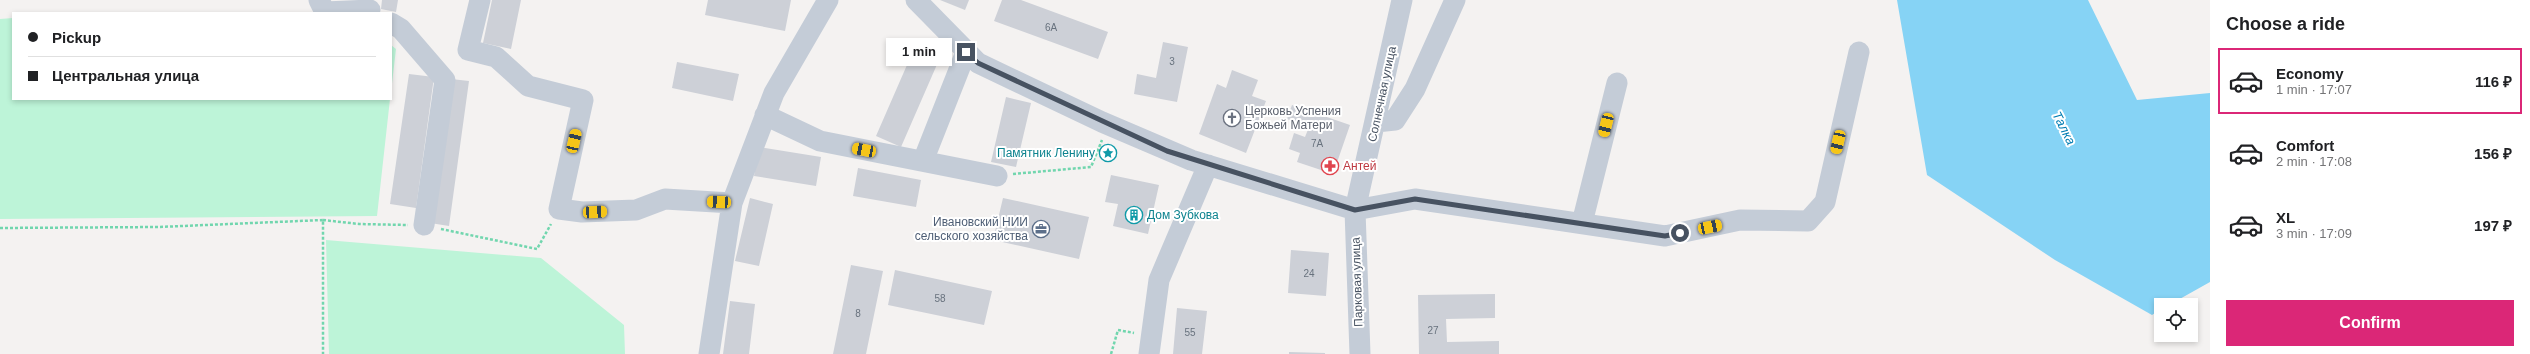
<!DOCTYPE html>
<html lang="en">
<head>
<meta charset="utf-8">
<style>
	body { margin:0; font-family:Helvetica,sans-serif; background:#f6f6f6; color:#202124; height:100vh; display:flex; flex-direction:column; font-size:15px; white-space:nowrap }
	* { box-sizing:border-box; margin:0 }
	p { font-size:13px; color:#757577 }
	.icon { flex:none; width:22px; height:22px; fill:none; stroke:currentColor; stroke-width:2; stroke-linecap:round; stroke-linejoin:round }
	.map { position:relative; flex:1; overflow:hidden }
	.sheet { display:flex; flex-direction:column; background:#fff; width:320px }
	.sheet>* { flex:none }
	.top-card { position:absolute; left:12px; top:12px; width:380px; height:88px; border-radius:0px; box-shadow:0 2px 6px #0003; display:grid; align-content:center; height:88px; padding:0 16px; background:#fff }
	.buttons { position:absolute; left:2154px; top:298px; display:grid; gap:8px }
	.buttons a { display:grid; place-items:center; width:44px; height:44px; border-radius:0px; background:#fff; box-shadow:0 2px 6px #0003; font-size:20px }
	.end { position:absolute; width:18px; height:18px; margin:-9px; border:5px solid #475261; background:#fff; box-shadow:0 0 0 2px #fff }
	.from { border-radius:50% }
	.bubble { position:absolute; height:28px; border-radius:0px; background:#fff; box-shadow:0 2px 6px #0003; font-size:13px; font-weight:700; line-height:28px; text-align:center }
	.car { position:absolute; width:12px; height:24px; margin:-12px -6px; border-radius:5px; box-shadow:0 0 3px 1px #0007; background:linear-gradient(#f5c518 24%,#345 0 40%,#f5c518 0 76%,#345 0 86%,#f5c518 0) }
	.top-card b { display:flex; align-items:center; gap:14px; height:38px; font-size:15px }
	.top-card b+b { border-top:1px solid #e0e0e0 }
	.top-card i { width:10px; height:10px; background:#202124 }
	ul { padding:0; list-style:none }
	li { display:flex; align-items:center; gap:12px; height:66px; margin:0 8px 6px; padding:0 8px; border:2px solid transparent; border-radius:0px }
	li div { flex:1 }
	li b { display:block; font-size:15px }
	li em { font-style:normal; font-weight:700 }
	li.on { border-color:#db2777 }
	li>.icon { width:36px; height:36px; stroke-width:1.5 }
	h2 { padding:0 16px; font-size:18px; line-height:48px }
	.action { display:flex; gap:8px; margin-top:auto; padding:8px 16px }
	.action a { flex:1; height:46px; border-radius:0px; background:#db2777; color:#fff; font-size:16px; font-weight:700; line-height:46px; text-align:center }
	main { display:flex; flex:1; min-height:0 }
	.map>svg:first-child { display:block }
</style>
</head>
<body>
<main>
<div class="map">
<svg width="2210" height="354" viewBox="0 0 2210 354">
	<rect width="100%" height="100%" fill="#f4f2f1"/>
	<path fill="#bdf4d8" d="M13,18V99H390L377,216L0,219V19Z
		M391,45L396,49L391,92Z
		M326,240L541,258L624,325L625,354H329Z"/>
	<path fill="#86d3f5" d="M1897,0H2088L2137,100L2210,93V282L2169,305H2161V309L2152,315L2055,260L1927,175Z"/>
	<path fill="#cdd0d7" d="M382,0H398L396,12L381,9Z
		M492,0H521L511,49L483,43Z
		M708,0H791L785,31L705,15Z
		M940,0H969L965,10Z
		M1002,0H1021L1108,32L1098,59L994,21Z
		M917,42L942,53L901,147L876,136Z
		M1163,42L1188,47L1177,102L1134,94L1137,74L1156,78Z
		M677,62L739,74L733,101L672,88Z
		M1232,70L1258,80L1252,96L1266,101L1246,153L1199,134L1217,84L1226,88Z
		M409,74L434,77L416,208L390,204Z
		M451,79L469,81L449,226L430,223Z
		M1006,97L1031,103L1016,167L991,162Z
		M1292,105L1350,125L1333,174L1297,162L1300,153L1289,149L1294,133L1305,137L1309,127L1287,119Z
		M759,147L821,157L816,186L754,176Z
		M858,168L921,180L916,207L853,196Z
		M1111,175L1159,185L1148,234L1113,226L1118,204L1105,202Z
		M750,198L773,204L759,266L735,261Z
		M1003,198L1089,217L1079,259L993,240Z
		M1291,250L1329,253L1326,296L1288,293Z
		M851,265L883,271L866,354H833Z
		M895,270L992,291L984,325L888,305Z
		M1495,294V318L1446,319L1447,342L1499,341V354H1419L1418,295Z
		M730,301L755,304L749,354H723Z
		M1177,308L1207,311L1202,354H1173Z
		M1289,352L1325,353V354H1289Z"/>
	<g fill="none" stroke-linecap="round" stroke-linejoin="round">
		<path stroke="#71d6ae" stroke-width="2.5" stroke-dasharray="3 2" stroke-linecap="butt" d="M1013,174L1091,167L1102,140
			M323,220L359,224L408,225
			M0,228L159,227L323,220V354
			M441,229L537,249L551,224
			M1111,354L1118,330L1134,333"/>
		<path stroke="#c4ccd7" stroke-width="21" d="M319,0L325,12L370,10
			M480,0L468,50L496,57L528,86L583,100L559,209L582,212L636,210L665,199L732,203
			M916,0L978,63L1102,122L1191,160L1355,210L1415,199L1665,236L1740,220L1808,221L1825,202L1859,52
			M391,23L401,29L445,80L424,225
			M765,115L820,141L997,176
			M1376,122L1395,120L1415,89L1455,0
			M923,161L966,52
			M1582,223L1617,83
			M709,354L732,203L774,93L828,0
			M1149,354L1159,280L1208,165
			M1360,354L1355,210L1402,0"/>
	</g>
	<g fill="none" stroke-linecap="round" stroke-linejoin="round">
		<path stroke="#475261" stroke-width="5" d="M966,52L978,63L1167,151L1355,210L1415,199L1665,236L1680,233"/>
	</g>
	<defs>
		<symbol id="church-ring" viewBox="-11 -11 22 22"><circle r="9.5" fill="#fff" stroke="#6b7280" stroke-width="1.5"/><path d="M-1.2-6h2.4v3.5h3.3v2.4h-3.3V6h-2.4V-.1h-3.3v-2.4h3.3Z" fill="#6b7280"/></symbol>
		<symbol id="sight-ring" viewBox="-11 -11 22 22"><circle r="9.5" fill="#fff" stroke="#0f9aa8" stroke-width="1.5"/><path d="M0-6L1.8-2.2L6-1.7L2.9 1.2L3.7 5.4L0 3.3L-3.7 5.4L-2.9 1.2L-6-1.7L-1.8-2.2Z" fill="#0f9aa8"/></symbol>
		<symbol id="pharmacy-ring" viewBox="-11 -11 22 22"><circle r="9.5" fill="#fff" stroke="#e0444e" stroke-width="1.5"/><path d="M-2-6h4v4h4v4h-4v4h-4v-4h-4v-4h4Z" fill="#e0444e"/></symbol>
		<symbol id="building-ring" viewBox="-11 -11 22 22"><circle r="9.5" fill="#fff" stroke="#0f9aa8" stroke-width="1.5"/><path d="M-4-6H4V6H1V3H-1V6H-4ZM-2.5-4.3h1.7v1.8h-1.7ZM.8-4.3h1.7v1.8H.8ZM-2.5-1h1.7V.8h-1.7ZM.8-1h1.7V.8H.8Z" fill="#0f9aa8"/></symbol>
		<symbol id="office-ring" viewBox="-11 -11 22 22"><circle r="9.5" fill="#fff" stroke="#5c6f8a" stroke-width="1.5"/><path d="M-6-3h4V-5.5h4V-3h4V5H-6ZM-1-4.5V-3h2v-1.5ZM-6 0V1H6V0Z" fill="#5c6f8a"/></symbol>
	</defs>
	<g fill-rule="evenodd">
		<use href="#church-ring" x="1222" y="108" width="20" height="20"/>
		<use href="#sight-ring" x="1098" y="143" width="20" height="20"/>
		<use href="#pharmacy-ring" x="1320" y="156" width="20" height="20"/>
		<use href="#building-ring" x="1124" y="205" width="20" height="20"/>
		<use href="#office-ring" x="1031" y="219" width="20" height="20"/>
	</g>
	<g text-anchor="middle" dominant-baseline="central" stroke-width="4" stroke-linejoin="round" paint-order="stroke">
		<g font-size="10" fill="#68727e">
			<text x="1051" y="27">6А</text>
			<text x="1172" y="61">3</text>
			<text x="1317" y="143">7А</text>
			<text x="1309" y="273">24</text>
			<text x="940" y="298">58</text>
			<text x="858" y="313">8</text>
			<text x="1433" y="330">27</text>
			<text x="1190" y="332">55</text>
		</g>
		<g font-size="12" fill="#475261" stroke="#fff">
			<text transform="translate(1382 94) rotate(-78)">Солнечная улица</text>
			<text transform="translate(1357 282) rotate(-92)">Парковая улица</text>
		</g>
		<g font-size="12" fill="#5b616d" stroke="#fff" text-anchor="start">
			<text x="1245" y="111">Церковь Успения<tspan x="1245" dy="14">Божьей Матери</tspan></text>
		</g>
		<g font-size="12" fill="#0d838f" stroke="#fff" text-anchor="end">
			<text x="1095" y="153">Памятник Ленину</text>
			<text x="1147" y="215" text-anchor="start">Дом Зубкова</text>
		</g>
		<g font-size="12" fill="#be3a42" stroke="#fff" text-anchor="start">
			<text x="1343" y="166">Антей</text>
		</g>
		<g font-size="12" fill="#4e5e75" stroke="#fff" text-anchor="end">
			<text x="1028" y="222">Ивановский НИИ<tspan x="1028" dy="14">сельского хозяйства</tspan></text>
		</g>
		<g font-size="13" font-style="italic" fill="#017cb2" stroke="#fff">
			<text transform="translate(2064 128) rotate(63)">Талка</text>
		</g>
	</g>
</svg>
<div class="buttons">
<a><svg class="icon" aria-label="locate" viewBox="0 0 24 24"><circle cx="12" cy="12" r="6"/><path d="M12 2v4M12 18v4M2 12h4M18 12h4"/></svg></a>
</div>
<i class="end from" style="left:1680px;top:233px"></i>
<i class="end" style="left:966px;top:52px"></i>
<div class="bubble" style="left:886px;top:38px;width:66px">1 min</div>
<i class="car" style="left:1606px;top:125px;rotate:194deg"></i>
<i class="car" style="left:574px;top:141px;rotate:13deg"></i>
<i class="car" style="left:1838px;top:142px;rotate:193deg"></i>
<i class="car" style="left:864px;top:150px;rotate:281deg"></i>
<i class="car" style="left:719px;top:202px;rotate:273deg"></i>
<i class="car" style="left:595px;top:212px;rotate:87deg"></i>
<i class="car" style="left:1710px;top:227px;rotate:78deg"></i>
<div class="top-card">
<b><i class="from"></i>Pickup</b>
<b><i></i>Центральная улица</b>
</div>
</div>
<section class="sheet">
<h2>Choose a ride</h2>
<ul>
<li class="on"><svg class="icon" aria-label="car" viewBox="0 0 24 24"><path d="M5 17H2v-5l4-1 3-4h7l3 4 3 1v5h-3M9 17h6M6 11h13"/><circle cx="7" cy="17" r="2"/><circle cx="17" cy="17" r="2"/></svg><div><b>Economy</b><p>1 min · 17:07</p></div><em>116 ₽</em></li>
<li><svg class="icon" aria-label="car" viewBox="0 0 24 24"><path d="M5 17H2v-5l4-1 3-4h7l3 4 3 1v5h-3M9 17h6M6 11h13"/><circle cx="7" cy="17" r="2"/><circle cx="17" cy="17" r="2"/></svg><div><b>Comfort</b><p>2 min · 17:08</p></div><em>156 ₽</em></li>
<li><svg class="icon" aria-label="car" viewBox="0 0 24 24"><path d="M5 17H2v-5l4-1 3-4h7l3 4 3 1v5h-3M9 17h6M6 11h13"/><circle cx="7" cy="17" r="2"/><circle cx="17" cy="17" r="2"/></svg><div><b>XL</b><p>3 min · 17:09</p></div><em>197 ₽</em></li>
</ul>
<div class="action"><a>Confirm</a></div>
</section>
</main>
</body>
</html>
